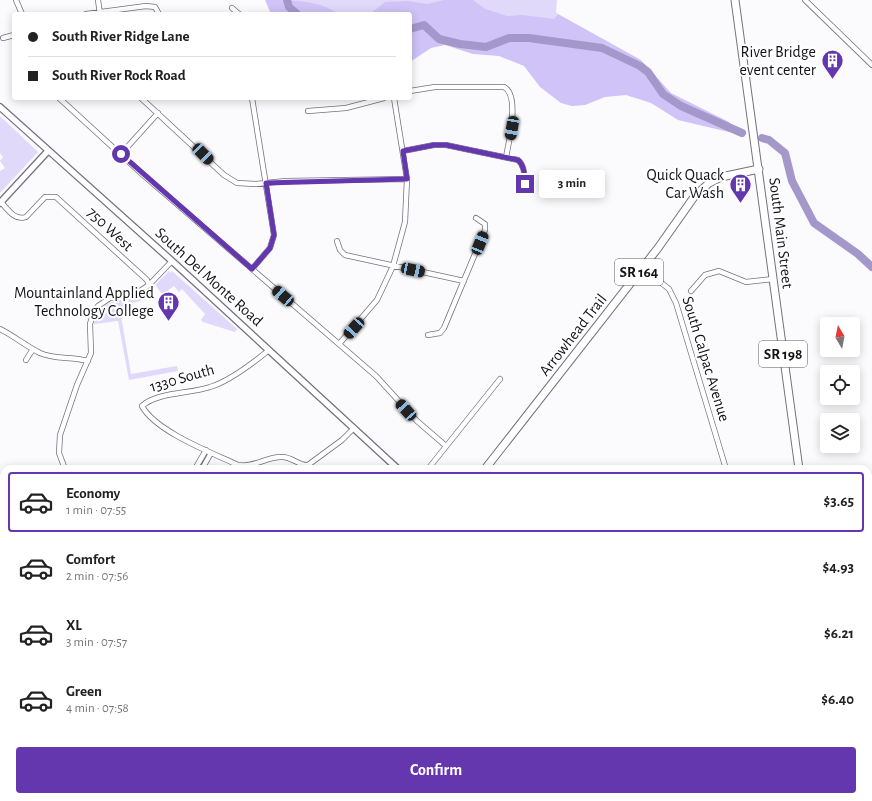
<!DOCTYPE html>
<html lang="en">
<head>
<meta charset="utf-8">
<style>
	body { margin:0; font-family:"Alegreya Sans",sans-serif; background:#f2f2f2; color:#222; height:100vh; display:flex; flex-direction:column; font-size:15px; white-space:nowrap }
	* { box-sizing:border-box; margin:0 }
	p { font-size:13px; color:#767676 }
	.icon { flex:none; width:22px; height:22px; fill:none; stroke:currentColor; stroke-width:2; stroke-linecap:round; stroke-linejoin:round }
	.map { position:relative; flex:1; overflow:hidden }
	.details { position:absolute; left:0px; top:465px; width:872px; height:336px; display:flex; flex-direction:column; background:#fff; border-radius:12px 12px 0 0; box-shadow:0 2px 10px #0003 }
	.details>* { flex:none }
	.top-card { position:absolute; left:12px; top:12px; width:400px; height:88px; border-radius:4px; box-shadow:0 2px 10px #0003; display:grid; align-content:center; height:88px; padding:0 16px; background:#fff }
	.needle { width:26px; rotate:350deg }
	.fabs { position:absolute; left:820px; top:317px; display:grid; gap:8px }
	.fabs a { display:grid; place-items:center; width:40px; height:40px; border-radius:4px; background:#fff; box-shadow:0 2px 10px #0003; font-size:20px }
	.end { position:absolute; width:18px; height:18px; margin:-9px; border:5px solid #6437af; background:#fff; box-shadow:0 0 0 2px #fff }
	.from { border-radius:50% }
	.bubble { position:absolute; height:28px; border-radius:4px; background:#fff; box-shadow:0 2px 10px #0003; font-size:13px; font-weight:700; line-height:28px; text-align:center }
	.car { position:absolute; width:12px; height:24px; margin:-12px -6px; border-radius:5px; box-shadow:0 0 3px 1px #0007; background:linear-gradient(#222 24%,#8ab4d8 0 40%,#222 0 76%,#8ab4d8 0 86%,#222 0) }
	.top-card b { display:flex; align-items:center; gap:14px; height:38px; font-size:15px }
	.top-card b+b { border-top:1px solid #e0e0e0 }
	.top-card i { width:10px; height:10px; background:#222 }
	ul { padding:7px 0 0; list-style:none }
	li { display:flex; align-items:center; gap:12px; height:60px; margin:0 8px 6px; padding:0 8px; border:2px solid transparent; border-radius:4px }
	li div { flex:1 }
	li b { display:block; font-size:15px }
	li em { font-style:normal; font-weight:700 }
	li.on { border-color:#6437af }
	li>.icon { width:36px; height:36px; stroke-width:1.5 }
	.primary-button { display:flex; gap:8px; margin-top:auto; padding:8px 16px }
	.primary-button a { flex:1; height:46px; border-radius:4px; background:#6437af; color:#fff; font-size:16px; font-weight:700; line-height:46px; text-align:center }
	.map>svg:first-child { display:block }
</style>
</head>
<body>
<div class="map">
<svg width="872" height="801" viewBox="0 0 872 801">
	<rect width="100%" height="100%" fill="#fbfafd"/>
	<path fill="#e0d9fa" d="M288,0H557L556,12L558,14L555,18L553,39L410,14H295Z
		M0,116L38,152L0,193V171L5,168L0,161L3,157L0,153Z
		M169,271L170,273L172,271L237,329L235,332L203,322L201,320L205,314L182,289L179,292L174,286L165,293H161L156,286L157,283Z
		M146,291L151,295L150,298L129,304L128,298Z
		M121,300L124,308L120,310L131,374L177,366L178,371L129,380L118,321L94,324C96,309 107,302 121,300Z
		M872,729V801H825L826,797H868V730Z"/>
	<path fill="#cfc3f7" d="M265,0C289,0 321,0 338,14H271Z
		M444,0H473L485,9L507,16L522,15L554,19L558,14L641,60L671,93L729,122L733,133L678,120L651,103L626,95L605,97L585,105L572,106L561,103L540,87L524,66L499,56L473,54L445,45L431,48L410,62V14H370L385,2L407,1L427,4Z"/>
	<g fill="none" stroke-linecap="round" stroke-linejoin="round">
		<path stroke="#a498ca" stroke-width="8" d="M287,0L289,7L297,14
			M410,29L424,25L439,39L460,44L486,47L509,38H529L602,48L640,66L648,72L663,94L681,106L742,133
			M762,138L769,140L785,153L792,181L814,223L858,254L872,267"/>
		<defs>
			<path id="minor" d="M16,0L22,14
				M98,0L100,14
				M805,0L872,65
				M232,8L239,14
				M86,14L146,6L155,7L159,14
				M3,38L14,35
				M410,91L435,87H504C520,95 509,142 506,157
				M59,98L142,174L376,376L417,421L446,446
				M141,98L224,175L237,183L256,184L286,181L407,179
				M308,111L346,108L384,98
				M403,151L434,145H446L518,160C525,166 524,175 525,184
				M121,154L158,113
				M1,202C8,210 15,221 26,217L45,197H56L147,280L149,285
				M337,241L340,250L345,255L464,281
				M643,268L669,289L676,303L726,469
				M252,269L270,248L274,235L252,98
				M691,291L705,275L719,271L746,282L773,279
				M0,329C14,336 26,346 40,353C55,360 73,356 88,361
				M428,335L440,333L444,328L485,230V224L476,218
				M339,344L377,300L393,266L405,222L407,179L394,98
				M269,350C253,363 230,381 210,387C190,394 157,392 142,406C155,431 212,453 238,465C253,468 266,457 281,457C292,456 298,466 308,465L342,440L354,428
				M26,360L33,349
				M65,469L59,453L60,435L77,385L91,353L90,324L94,311L98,306L110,298L140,291L149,285L172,261
				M195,469L206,450
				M202,469L211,453
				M428,469L500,379
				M653,797L660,801
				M492,798L501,801
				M589,801L591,797
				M664,801L665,797
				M740,801L741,797"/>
			<path id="tertiary" d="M0,107L172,261L398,469
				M0,203L48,151
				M0,563L4,568"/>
			<path id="secondary" d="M217,797L221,801"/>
			<path id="primary" d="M735,0L799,469
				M485,469L658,248L694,197L709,183L721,177L759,169
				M165,801L169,797
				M802,801L803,797"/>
		</defs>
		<use href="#minor" stroke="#747180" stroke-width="6"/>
		<use href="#tertiary" stroke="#747180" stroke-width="8"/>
		<use href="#secondary" stroke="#747180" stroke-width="8"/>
		<use href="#primary" stroke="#747180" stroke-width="9"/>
		<use href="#minor" stroke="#fff" stroke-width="4.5"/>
		<use href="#tertiary" stroke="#fff" stroke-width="5.5"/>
		<use href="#secondary" stroke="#fff" stroke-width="6"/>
		<use href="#primary" stroke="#fff" stroke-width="7"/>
	</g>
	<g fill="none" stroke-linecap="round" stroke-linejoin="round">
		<path stroke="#6437af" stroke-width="5" d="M121,154L252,269L270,248L274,235L266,183L407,179L403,151L434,145H446L518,160C525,166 524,175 525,184"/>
	</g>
	<defs>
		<symbol id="building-pin" viewBox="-11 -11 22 30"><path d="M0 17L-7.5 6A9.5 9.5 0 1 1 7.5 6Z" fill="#6437af" stroke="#fff"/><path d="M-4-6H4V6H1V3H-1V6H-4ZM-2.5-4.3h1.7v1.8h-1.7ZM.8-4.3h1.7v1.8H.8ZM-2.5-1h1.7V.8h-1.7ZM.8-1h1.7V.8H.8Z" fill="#fff"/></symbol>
	</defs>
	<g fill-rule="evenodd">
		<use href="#building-pin" x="820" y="48" width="25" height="34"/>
		<use href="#building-pin" x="728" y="172" width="25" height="34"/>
		<use href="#building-pin" x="156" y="290" width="25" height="34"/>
	</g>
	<g text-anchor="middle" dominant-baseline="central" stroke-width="4" stroke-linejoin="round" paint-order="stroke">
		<g fill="#fff" stroke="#5a5a5d" stroke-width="1">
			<rect x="615" y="259" width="48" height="26" rx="3"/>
			<rect x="759" y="341" width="48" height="26" rx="3"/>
		</g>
		<g font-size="15" font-weight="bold" fill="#141318">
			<text x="639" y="272">SR 164</text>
			<text x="783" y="354">SR 198</text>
		</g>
		<g font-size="16" fill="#141318" stroke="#fff" text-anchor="end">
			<text x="816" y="52">River Bridge<tspan x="816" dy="18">event center</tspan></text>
			<text x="724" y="175">Quick Quack<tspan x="724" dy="18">Car Wash</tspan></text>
			<text x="154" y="293">Mountainland Applied<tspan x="154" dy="18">Technology College</tspan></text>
		</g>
		<g font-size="16" fill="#141318" stroke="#fff">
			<text transform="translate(110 229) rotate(43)">750 West</text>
			<text transform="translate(781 233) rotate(83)">South Main Street</text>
			<text transform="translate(209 277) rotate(42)">South Del Monte Road</text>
			<text transform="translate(573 335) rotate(-52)">Arrowhead Trail</text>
			<text transform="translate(706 359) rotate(73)">South Calpac Avenue</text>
			<text transform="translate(182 378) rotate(-16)">1330 South</text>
		</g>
	</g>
</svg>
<div class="fabs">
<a><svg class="needle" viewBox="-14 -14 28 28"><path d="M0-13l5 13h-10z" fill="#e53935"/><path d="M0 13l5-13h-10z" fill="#767676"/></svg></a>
<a><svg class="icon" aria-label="locate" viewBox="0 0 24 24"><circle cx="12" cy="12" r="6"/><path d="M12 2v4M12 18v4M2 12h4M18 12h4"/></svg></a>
<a><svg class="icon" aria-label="layers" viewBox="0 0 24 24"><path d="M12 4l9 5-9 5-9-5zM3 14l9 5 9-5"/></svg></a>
</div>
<i class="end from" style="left:121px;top:154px"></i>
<i class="end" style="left:525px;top:184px"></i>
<div class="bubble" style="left:539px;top:170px;width:66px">3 min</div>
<i class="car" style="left:512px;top:128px;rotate:190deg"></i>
<i class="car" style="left:203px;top:154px;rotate:135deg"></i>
<i class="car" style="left:480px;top:243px;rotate:22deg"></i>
<i class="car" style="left:413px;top:270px;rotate:102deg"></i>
<i class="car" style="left:283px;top:296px;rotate:311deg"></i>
<i class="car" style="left:354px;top:328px;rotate:222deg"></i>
<i class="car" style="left:406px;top:410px;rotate:318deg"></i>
<div class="top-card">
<b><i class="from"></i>South River Ridge Lane</b>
<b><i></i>South River Rock Road</b>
</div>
<section class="details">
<ul>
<li class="on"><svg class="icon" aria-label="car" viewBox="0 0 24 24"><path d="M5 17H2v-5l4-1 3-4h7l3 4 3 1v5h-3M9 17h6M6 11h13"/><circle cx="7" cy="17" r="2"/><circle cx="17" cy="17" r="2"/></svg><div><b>Economy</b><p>1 min · 07:55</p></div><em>$3.65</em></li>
<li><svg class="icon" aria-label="car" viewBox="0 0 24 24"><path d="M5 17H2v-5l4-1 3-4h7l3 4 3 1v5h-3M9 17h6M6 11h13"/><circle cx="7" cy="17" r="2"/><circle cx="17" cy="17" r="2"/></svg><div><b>Comfort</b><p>2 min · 07:56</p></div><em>$4.93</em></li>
<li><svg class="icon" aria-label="car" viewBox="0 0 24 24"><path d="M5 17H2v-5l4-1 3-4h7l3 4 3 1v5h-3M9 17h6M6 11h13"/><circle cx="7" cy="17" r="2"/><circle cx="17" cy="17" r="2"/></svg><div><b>XL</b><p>3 min · 07:57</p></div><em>$6.21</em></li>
<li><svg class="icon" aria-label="car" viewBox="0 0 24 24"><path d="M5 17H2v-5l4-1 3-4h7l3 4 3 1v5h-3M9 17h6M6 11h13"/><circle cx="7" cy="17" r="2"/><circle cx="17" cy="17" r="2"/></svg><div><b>Green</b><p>4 min · 07:58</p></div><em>$6.40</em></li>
</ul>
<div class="primary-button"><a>Confirm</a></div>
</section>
</div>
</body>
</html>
